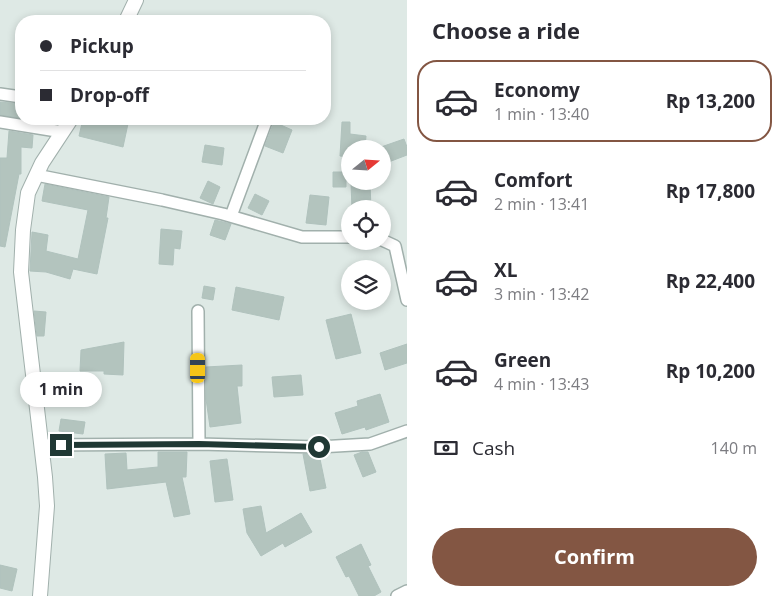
<!DOCTYPE html>
<html lang="en">
<head>
<meta charset="utf-8">
<style>
	body { margin:0; font-family:"Open Sans",sans-serif; background:#f7f7f7; color:#2b2b33; height:100vh; display:flex; flex-direction:column; font-size:19px; white-space:nowrap }
	* { box-sizing:border-box; margin:0 }
	p { font-size:16px; color:#7c7c81 }
	.icon { flex:none; width:28px; height:28px; fill:none; stroke:currentColor; stroke-width:2; stroke-linecap:round; stroke-linejoin:round }
	.map { position:relative; flex:1; overflow:hidden }
	.sheet { display:flex; flex-direction:column; background:#fff; width:375px }
	.sheet>* { flex:none }
	.hud { position:absolute; left:15px; top:15px; width:316px; height:110px; border-radius:20px; box-shadow:0 2px 8px #0003; display:grid; align-content:center; height:110px; padding:0 25px; background:#fff }
	.needle { width:32px; rotate:72deg }
	.controls { position:absolute; left:341px; top:140px; display:grid; gap:10px }
	.controls a { display:grid; place-items:center; width:50px; height:50px; border-radius:50%; background:#fff; box-shadow:0 2px 8px #0003; font-size:25px }
	.end { position:absolute; width:22px; height:22px; margin:-11px; border:6px solid #203834; background:#fff; box-shadow:0 0 0 2px #fff }
	.from { border-radius:50% }
	.bubble { position:absolute; height:35px; border-radius:18px; background:#fff; box-shadow:0 2px 8px #0003; font-size:16px; font-weight:700; line-height:35px; text-align:center }
	.car { position:absolute; width:15px; height:30px; margin:-15px -8px; border-radius:6px; box-shadow:0 0 4px 1px #0007; background:linear-gradient(#f5c518 24%,#345 0 40%,#f5c518 0 76%,#345 0 86%,#f5c518 0) }
	.hud b { display:flex; align-items:center; gap:18px; height:48px; font-size:19px }
	.hud b+b { border-top:1px solid #e1e1e2 }
	.hud i { width:12px; height:12px; background:#2b2b33 }
	ul { padding:0; list-style:none }
	li { display:flex; align-items:center; gap:15px; height:82px; margin:0 10px 8px; padding:0 15px; border:2px solid transparent; border-radius:20px }
	li div { flex:1 }
	li b { display:block; font-size:19px }
	li em { font-style:normal; font-weight:700 }
	li.selected { border-color:#835643 }
	li>.icon { width:45px; height:45px; stroke-width:1.5 }
	h2 { padding:0 25px; font-size:22px; line-height:60px }
	.pay { display:flex; align-items:center; gap:12px; height:55px; padding:0 25px; font-size:19px }
	.pay p { margin-inline-start:auto }
	.button { display:flex; gap:10px; margin-top:auto; padding:10px 25px }
	.button a { flex:1; height:58px; border-radius:30px; background:#835643; color:#fff; font-size:20px; font-weight:700; line-height:58px; text-align:center }
	main { display:flex; flex:1; min-height:0 }
	.map>svg:first-child { display:block }
</style>
</head>
<body>
<main>
<div class="map">
<svg width="407" height="596" viewBox="0 0 407 596">
	<rect width="100%" height="100%" fill="#dee9e5"/>
	<path fill="#b3c4be" stroke="#b0c2bd" d="M0,102L21,104V118L0,115Z
		M83,119H129L123,147L79,136Z
		M274,122L292,130L283,153L265,146Z
		M342,122H350V134L366,136L365,149H350V157L340,156Z
		M9,131L33,135L32,148L21,147V174H19L5,247L0,246V158H7Z
		M404,139L407,147V155L386,163L381,147Z
		M205,145L224,148L222,165L202,162Z
		M333,172H346V187H333Z
		M208,181L220,187L213,204L200,198Z
		M351,183H370L371,209H352Z
		M45,184L109,197L106,218H108L97,274L73,269L70,279L46,272L30,271L32,232L48,235L46,251L78,259L88,210L42,201Z
		M255,194L269,201L262,215L248,208Z
		M310,195L329,197L326,225L306,223Z
		M215,220L231,224L225,240L210,235Z
		M161,229L182,231L180,249L174,248L173,265L159,264Z
		M204,286L215,288L213,300L202,298Z
		M236,287L284,297L279,320L232,310Z
		M34,311L46,312L44,336H37Z
		M351,314L361,353L336,359L326,320Z
		M124,342L123,375L104,374V371H80L81,350Z
		M407,344V363L385,370L380,353Z
		M242,365V386H237L241,423L210,427L206,399V367Z
		M301,375L303,395L274,397L272,377Z
		M380,394L389,422L366,430L365,427L342,434L335,413L358,406L357,401Z
		M61,419L85,422L83,434L59,431Z
		M158,452H187L186,477H182L190,514L174,517L166,482L107,489L105,454L126,453L127,470L158,467Z
		M362,452H368L376,472L363,477L354,455Z
		M303,454H319L326,488L310,491Z
		M227,459L233,500L215,502L210,461Z
		M261,506L266,533L301,513L312,532L285,547L283,543L261,556L247,533L243,509Z
		M361,544L371,565L368,566L381,592L374,596H359L349,576L346,577L336,557Z
		M0,565L17,569L12,591L0,588Z"/>
	<g fill="none" stroke-linecap="round" stroke-linejoin="round">
		<defs>
			<path id="minor" d="M0,94L21,97
				M0,122L63,132
				M36,175L162,200L223,214L302,237H350
				M231,216L267,119
				M382,240L395,246L407,300
				M198,311L199,444
				M41,445L199,444L319,447L370,444L407,431
				M397,596L407,591"/>
			<path id="tertiary" d="M126,21L136,0
				M40,596L47,506L45,477L21,272L23,230L28,193L42,163L71,119"/>
		</defs>
		<use href="#minor" stroke="#a1b0ac" stroke-width="14"/>
		<use href="#tertiary" stroke="#a1b0ac" stroke-width="16"/>
		<use href="#minor" stroke="#fff" stroke-width="11"/>
		<use href="#tertiary" stroke="#fff" stroke-width="14"/>
	</g>
	<g fill="none" stroke-linecap="round" stroke-linejoin="round">
		<path stroke="#203834" stroke-width="6" d="M61,445L199,444L319,447"/>
	</g>
</svg>
<div class="controls">
<a><svg class="needle" viewBox="-14 -14 28 28"><path d="M0-13l5 13h-10z" fill="#e53935"/><path d="M0 13l5-13h-10z" fill="#7c7c81"/></svg></a>
<a><svg class="icon" aria-label="locate" viewBox="0 0 24 24"><circle cx="12" cy="12" r="6"/><path d="M12 2v4M12 18v4M2 12h4M18 12h4"/></svg></a>
<a><svg class="icon" aria-label="layers" viewBox="0 0 24 24"><path d="M12 4l9 5-9 5-9-5zM3 14l9 5 9-5"/></svg></a>
</div>
<i class="end from" style="left:319px;top:447px"></i>
<i class="end" style="left:61px;top:445px"></i>
<div class="bubble" style="left:20px;top:372px;width:82px">1 min</div>
<i class="car" style="left:198px;top:368px;rotate:0deg"></i>
<div class="hud">
<b><i class="from"></i>Pickup</b>
<b><i></i>Drop-off</b>
</div>
</div>
<section class="sheet">
<h2>Choose a ride</h2>
<ul>
<li class="selected"><svg class="icon" aria-label="car" viewBox="0 0 24 24"><path d="M5 17H2v-5l4-1 3-4h7l3 4 3 1v5h-3M9 17h6M6 11h13"/><circle cx="7" cy="17" r="2"/><circle cx="17" cy="17" r="2"/></svg><div><b>Economy</b><p>1 min · 13:40</p></div><em>Rp 13,200</em></li>
<li><svg class="icon" aria-label="car" viewBox="0 0 24 24"><path d="M5 17H2v-5l4-1 3-4h7l3 4 3 1v5h-3M9 17h6M6 11h13"/><circle cx="7" cy="17" r="2"/><circle cx="17" cy="17" r="2"/></svg><div><b>Comfort</b><p>2 min · 13:41</p></div><em>Rp 17,800</em></li>
<li><svg class="icon" aria-label="car" viewBox="0 0 24 24"><path d="M5 17H2v-5l4-1 3-4h7l3 4 3 1v5h-3M9 17h6M6 11h13"/><circle cx="7" cy="17" r="2"/><circle cx="17" cy="17" r="2"/></svg><div><b>XL</b><p>3 min · 13:42</p></div><em>Rp 22,400</em></li>
<li><svg class="icon" aria-label="car" viewBox="0 0 24 24"><path d="M5 17H2v-5l4-1 3-4h7l3 4 3 1v5h-3M9 17h6M6 11h13"/><circle cx="7" cy="17" r="2"/><circle cx="17" cy="17" r="2"/></svg><div><b>Green</b><p>4 min · 13:43</p></div><em>Rp 10,200</em></li>
</ul>
<div class="pay"><svg class="icon" aria-label="cash" viewBox="0 0 24 24"><path d="M3 7h18v10H3z"/><circle cx="12" cy="12" r="2"/></svg>Cash<p>140 m</p></div>
<div class="button"><a>Confirm</a></div>
</section>
</main>
</body>
</html>
